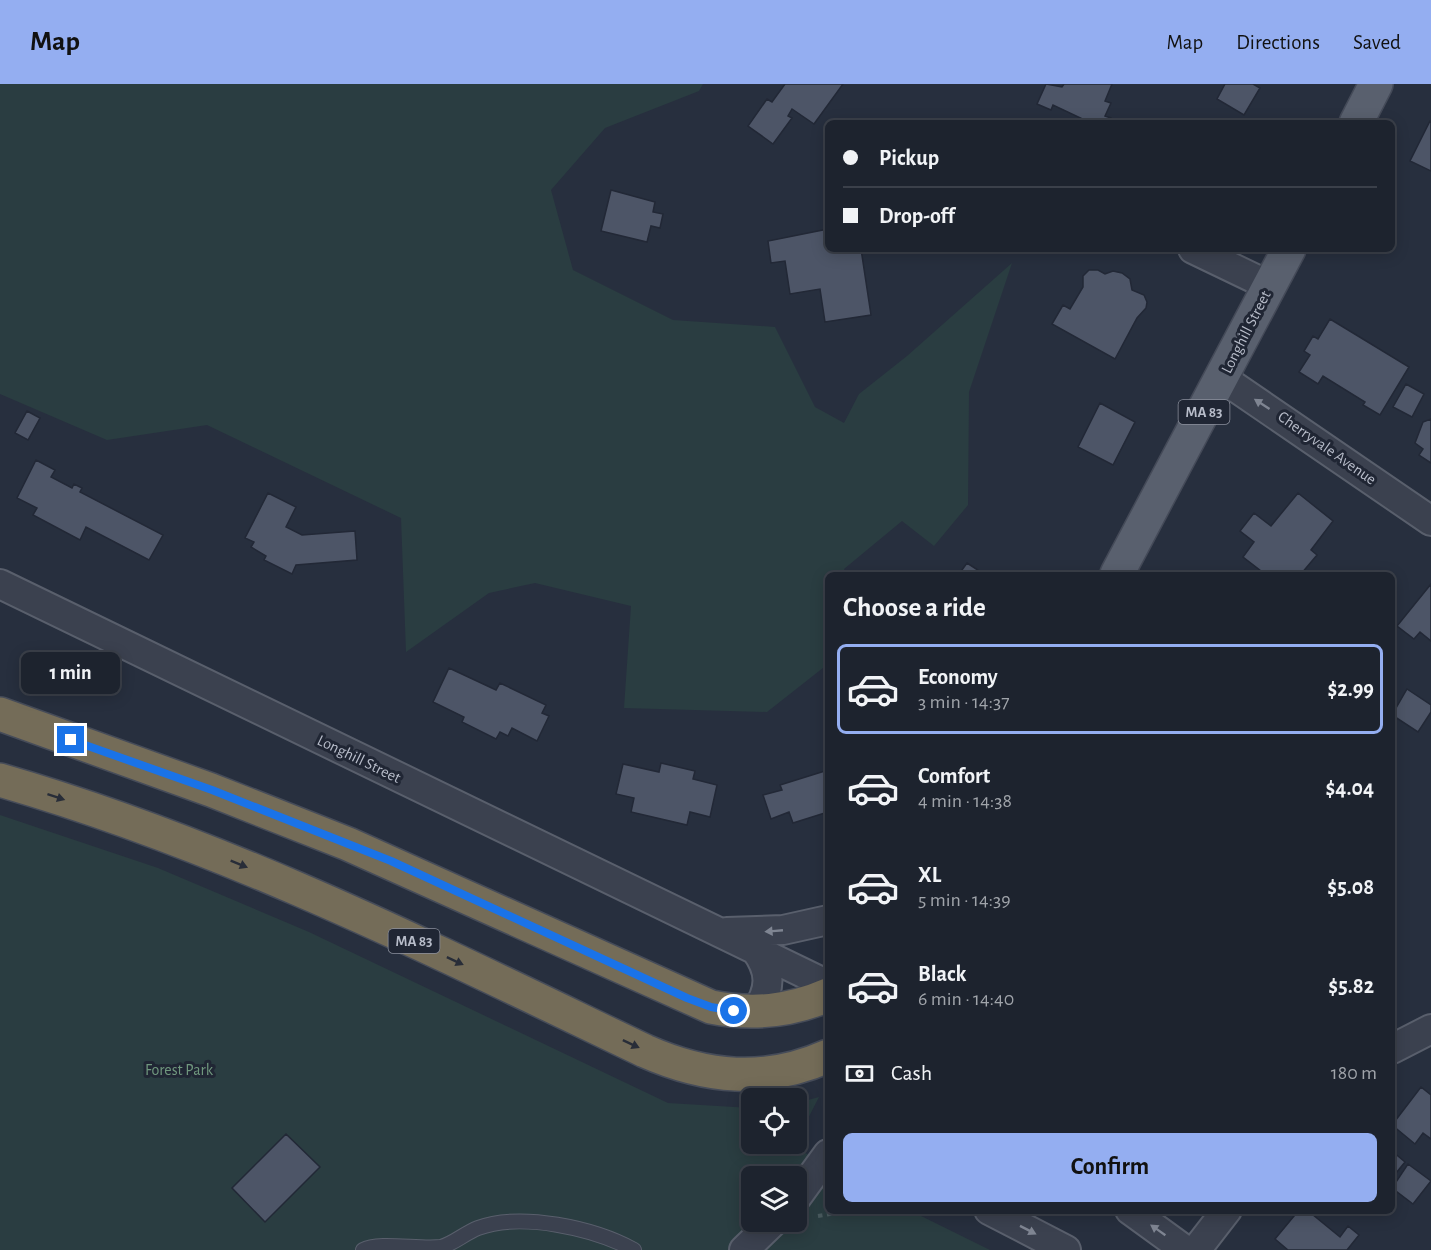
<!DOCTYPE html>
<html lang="en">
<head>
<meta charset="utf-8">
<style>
	body { margin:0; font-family:"Alegreya Sans",sans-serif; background:#2a2f3a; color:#f1f3f6; height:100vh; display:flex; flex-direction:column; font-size:22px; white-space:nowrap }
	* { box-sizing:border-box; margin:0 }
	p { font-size:20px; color:#a0a4aa }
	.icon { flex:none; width:33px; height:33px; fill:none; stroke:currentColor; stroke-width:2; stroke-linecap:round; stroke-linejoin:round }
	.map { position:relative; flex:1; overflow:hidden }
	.side { position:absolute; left:825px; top:488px; width:570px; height:642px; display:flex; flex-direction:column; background:#1d232e; border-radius:9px; box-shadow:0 3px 15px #0003,0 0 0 2px #3b404a }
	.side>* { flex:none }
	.guide { position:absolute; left:825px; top:36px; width:570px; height:132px; border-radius:9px; box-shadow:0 3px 15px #0003,0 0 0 2px #3b404a; display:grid; align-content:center; height:132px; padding:0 18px; background:#1d232e }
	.controls { position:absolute; left:741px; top:1004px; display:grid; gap:12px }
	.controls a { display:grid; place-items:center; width:66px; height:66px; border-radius:9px; background:#1d232e; box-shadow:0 3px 15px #0003,0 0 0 2px #3b404a; font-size:30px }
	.end { position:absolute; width:27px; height:27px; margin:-14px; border:8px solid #1a73e8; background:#fff; box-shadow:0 0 0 3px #fff }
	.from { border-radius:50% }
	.bubble { position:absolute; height:42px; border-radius:9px; background:#1d232e; box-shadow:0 3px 15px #0003,0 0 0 2px #3b404a; font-size:20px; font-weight:600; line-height:42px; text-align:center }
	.guide b { display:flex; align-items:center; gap:21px; height:57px; font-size:22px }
	.guide b+b { border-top:2px solid #3b404a }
	.guide i { width:15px; height:15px; background:#f1f3f6 }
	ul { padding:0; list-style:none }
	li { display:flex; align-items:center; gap:18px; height:90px; margin:0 12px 9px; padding:0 6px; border:3px solid transparent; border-radius:9px }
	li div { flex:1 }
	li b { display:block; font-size:22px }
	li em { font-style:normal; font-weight:600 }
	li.selected { border-color:#94aef1 }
	li>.icon { width:54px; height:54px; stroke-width:1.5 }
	h2 { padding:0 18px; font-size:27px; line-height:72px }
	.pay { display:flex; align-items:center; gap:15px; height:66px; padding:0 18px; font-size:22px }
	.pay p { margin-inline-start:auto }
	.button { display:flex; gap:12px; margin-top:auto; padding:12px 18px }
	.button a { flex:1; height:69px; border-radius:9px; background:#94aef1; color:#111; font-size:24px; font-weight:600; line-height:69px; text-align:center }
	header { display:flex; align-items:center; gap:36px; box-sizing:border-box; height:84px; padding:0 30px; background:#94aef1; color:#111 }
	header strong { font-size:28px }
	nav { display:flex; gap:33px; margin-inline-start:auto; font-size:21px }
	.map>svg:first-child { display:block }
</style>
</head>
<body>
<header>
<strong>Map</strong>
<nav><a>Map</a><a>Directions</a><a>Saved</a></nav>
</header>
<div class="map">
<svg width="1431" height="1166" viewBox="0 0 1431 1166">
	<rect width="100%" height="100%" fill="#272f3e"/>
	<path fill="#2a3d41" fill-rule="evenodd" d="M0,0H703L699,7L605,44L551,106L573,186L673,236L775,243L815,323L844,339L859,310L907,272L1012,179L969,308L968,421L934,462L902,437L844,485L846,490H828V580L767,628L624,624L631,522L535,499L489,509L406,568L401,434L207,341L107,356L0,310Z
		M0,731L158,784L309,848L668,1019L751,1024L752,1059H795L794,1062L828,1083V1126L911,1127L990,1166H0ZM752,1092H796V1137H752Z
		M819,1013L797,1056V1019Z"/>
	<path fill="#4d5567" stroke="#222836" stroke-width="1.5" d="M785,0H843L814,40L792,25L788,32L792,34L773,60L748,42L767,15L772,18Z
		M1046,0L1062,3L1064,0H1112L1105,17L1111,19L1105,32L1111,34L1109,39H1086L1087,37L1053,21L1051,26L1037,20Z
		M1225,0H1253L1260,4L1244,31L1217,15Z
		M1430,37H1431V87L1410,77Z
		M611,106L655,118L653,128L663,130L660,144L651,142L647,158L601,147Z
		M828,145V165H861L871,231L825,238L820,205L790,210L785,177L771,179L768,157Z
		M1089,186H1098L1105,190L1113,187L1122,189L1130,195L1132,206L1144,211L1147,218L1146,224L1137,234L1115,275L1052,240L1063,221L1070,225L1083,203V192Z
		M1330,235L1409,283L1380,331L1363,321L1365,318L1323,292L1318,300L1299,288L1310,271L1304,267L1313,252L1318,255Z
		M1406,300L1424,310L1412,333L1393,323Z
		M1100,319L1135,338L1113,381L1078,363Z
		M27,327L40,334L28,356L15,349Z
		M1431,335V379L1419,371L1423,365L1415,359L1423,338Z
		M36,376L55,386L51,393L72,404L74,400L82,404L80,408L163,451L149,476L86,443L80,456L33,431L37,424L17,414Z
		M268,409L296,423L286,443L302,451L355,447L357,476L296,481L292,490L264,476L266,472L251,463L254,458L245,454Z
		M1298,409L1333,437L1311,466L1317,471L1301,490L1295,488L1293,490H1265L1243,473L1254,458L1240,447L1254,429L1271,442Z
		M967,479L984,490H959Z
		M1431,500V557L1420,548L1414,555L1397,542Z
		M449,584L496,606L500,599L546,621L542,629L549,632L537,657L512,644L508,652L500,648L496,655L462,638L464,633L433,618Z
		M1407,605L1431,621V628L1418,648L1392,631Z
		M661,679L695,687L693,695L717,701L710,733L690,728L687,741L631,728L634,714L616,710L623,680L659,688Z
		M828,686V728L793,739L789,728L771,735L763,711L782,706L780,701Z
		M1421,1003L1431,1011V1055L1423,1049L1415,1060L1392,1041Z
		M286,1050L320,1083L265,1138L232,1104Z
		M1392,1067L1405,1078L1392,1094Z
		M1408,1080L1431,1097L1413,1120L1392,1104Z
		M1299,1126H1307L1340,1153L1348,1142L1359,1151L1347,1166H1288L1275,1155Z"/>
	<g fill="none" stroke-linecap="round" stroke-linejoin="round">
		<defs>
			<path id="service" d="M363,1166C379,1157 420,1166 441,1163C453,1160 465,1149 478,1144C521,1128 594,1144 634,1166"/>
			<path id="minor" d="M1193,165L1270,202
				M1222,294L1431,437
				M0,500L828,901
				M727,848L783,846L828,836
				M755,865C772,888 771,905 756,928
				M1392,965L1431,945
				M796,1114L828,1070
				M989,1126L1066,1166
				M1130,1126L1185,1166
				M744,1166L774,1137
				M1196,1166L1227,1126"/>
			<path id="primary" d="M1356,39L1376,0
				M1117,490L1289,165"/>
			<path id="motorway" d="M0,630L211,706L348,760L711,923C752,931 789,928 828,911
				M0,696C225,761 434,866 645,967C706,994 765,1000 828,972"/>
		</defs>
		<use href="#service" stroke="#595f6c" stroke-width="16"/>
		<use href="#minor" stroke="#595f6c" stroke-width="32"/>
		<use href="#primary" stroke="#444a58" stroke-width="36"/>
		<use href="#motorway" stroke="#464c59" stroke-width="36"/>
		<path stroke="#495a5e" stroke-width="4" stroke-dasharray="4.5 4.5" stroke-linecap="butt" d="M818,1132L855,1126"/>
		<use href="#service" stroke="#3b414f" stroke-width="14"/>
		<use href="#minor" stroke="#3b414f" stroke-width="28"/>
		<use href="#primary" stroke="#59606e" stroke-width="33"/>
		<use href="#motorway" stroke="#746c58" stroke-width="33"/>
	</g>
	<defs><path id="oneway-solid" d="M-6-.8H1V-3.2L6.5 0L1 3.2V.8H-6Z" transform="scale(1.5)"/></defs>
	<g fill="#7f8592">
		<use href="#oneway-solid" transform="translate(1262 320) rotate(-147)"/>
		<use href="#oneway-solid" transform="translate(774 847) rotate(175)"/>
		<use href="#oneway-solid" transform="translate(1028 1146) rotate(27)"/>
		<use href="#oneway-solid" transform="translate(1158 1146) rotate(-145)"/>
	</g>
	<g fill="#282d38">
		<use href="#oneway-solid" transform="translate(56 713) rotate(18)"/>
		<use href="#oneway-solid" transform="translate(239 780) rotate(22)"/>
		<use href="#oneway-solid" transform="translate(455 877) rotate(25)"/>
		<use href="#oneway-solid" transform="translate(631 960) rotate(25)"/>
	</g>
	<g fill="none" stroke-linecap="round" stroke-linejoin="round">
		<path stroke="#1a73e8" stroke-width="8" d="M71,656L212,706L391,777L687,914L711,923L734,927"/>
	</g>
	<g text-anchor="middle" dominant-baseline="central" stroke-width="6" stroke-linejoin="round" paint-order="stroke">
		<g fill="#202634" stroke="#8a8f9c" stroke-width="1.5">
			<rect x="1178.5" y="316" width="51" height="24" rx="4.5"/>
			<rect x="388.5" y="845" width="51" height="24" rx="4.5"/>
		</g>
		<g font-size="15" font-weight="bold" fill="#b7bcc9">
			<text x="1204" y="328">MA 83</text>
			<text x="414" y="857">MA 83</text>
		</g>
		<g font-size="16" fill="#b7bcc9" stroke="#202634">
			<text transform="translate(1246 248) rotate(-63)">Longhill Street</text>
			<text transform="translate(1327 364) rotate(35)">Cherryvale Avenue</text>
			<text transform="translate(359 675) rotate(26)">Longhill Street</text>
		</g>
		<g font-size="16" fill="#70987e" stroke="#202634">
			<text x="179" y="986">Forest Park</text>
		</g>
	</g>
</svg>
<div class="controls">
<a><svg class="icon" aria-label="locate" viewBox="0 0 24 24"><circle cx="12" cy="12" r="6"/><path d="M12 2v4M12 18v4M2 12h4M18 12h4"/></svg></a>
<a><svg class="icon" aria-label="layers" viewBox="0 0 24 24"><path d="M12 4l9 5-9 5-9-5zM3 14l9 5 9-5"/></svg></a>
</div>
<i class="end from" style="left:734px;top:927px"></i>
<i class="end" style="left:71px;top:656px"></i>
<div class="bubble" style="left:21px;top:568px;width:99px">1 min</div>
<div class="guide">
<b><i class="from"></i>Pickup</b>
<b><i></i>Drop-off</b>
</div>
<section class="side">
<h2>Choose a ride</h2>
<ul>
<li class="selected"><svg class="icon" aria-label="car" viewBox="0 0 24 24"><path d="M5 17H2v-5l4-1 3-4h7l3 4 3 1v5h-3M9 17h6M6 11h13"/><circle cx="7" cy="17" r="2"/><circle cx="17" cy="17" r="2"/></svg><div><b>Economy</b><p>3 min · 14:37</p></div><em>$2.99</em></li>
<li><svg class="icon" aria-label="car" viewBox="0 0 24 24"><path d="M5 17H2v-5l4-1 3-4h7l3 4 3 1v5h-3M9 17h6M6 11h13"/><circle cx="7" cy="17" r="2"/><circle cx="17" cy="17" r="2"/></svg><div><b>Comfort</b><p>4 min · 14:38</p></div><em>$4.04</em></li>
<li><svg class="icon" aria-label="car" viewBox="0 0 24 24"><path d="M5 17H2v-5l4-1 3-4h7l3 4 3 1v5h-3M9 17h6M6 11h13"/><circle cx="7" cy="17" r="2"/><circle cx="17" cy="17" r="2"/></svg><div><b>XL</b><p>5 min · 14:39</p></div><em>$5.08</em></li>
<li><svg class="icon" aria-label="car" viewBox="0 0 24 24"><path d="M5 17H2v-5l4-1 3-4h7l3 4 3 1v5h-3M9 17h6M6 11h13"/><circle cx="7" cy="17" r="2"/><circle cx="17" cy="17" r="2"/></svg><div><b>Black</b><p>6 min · 14:40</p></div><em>$5.82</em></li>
</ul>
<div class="pay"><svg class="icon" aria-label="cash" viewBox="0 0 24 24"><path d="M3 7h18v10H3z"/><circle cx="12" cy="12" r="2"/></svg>Cash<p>180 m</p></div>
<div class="button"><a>Confirm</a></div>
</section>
</div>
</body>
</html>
